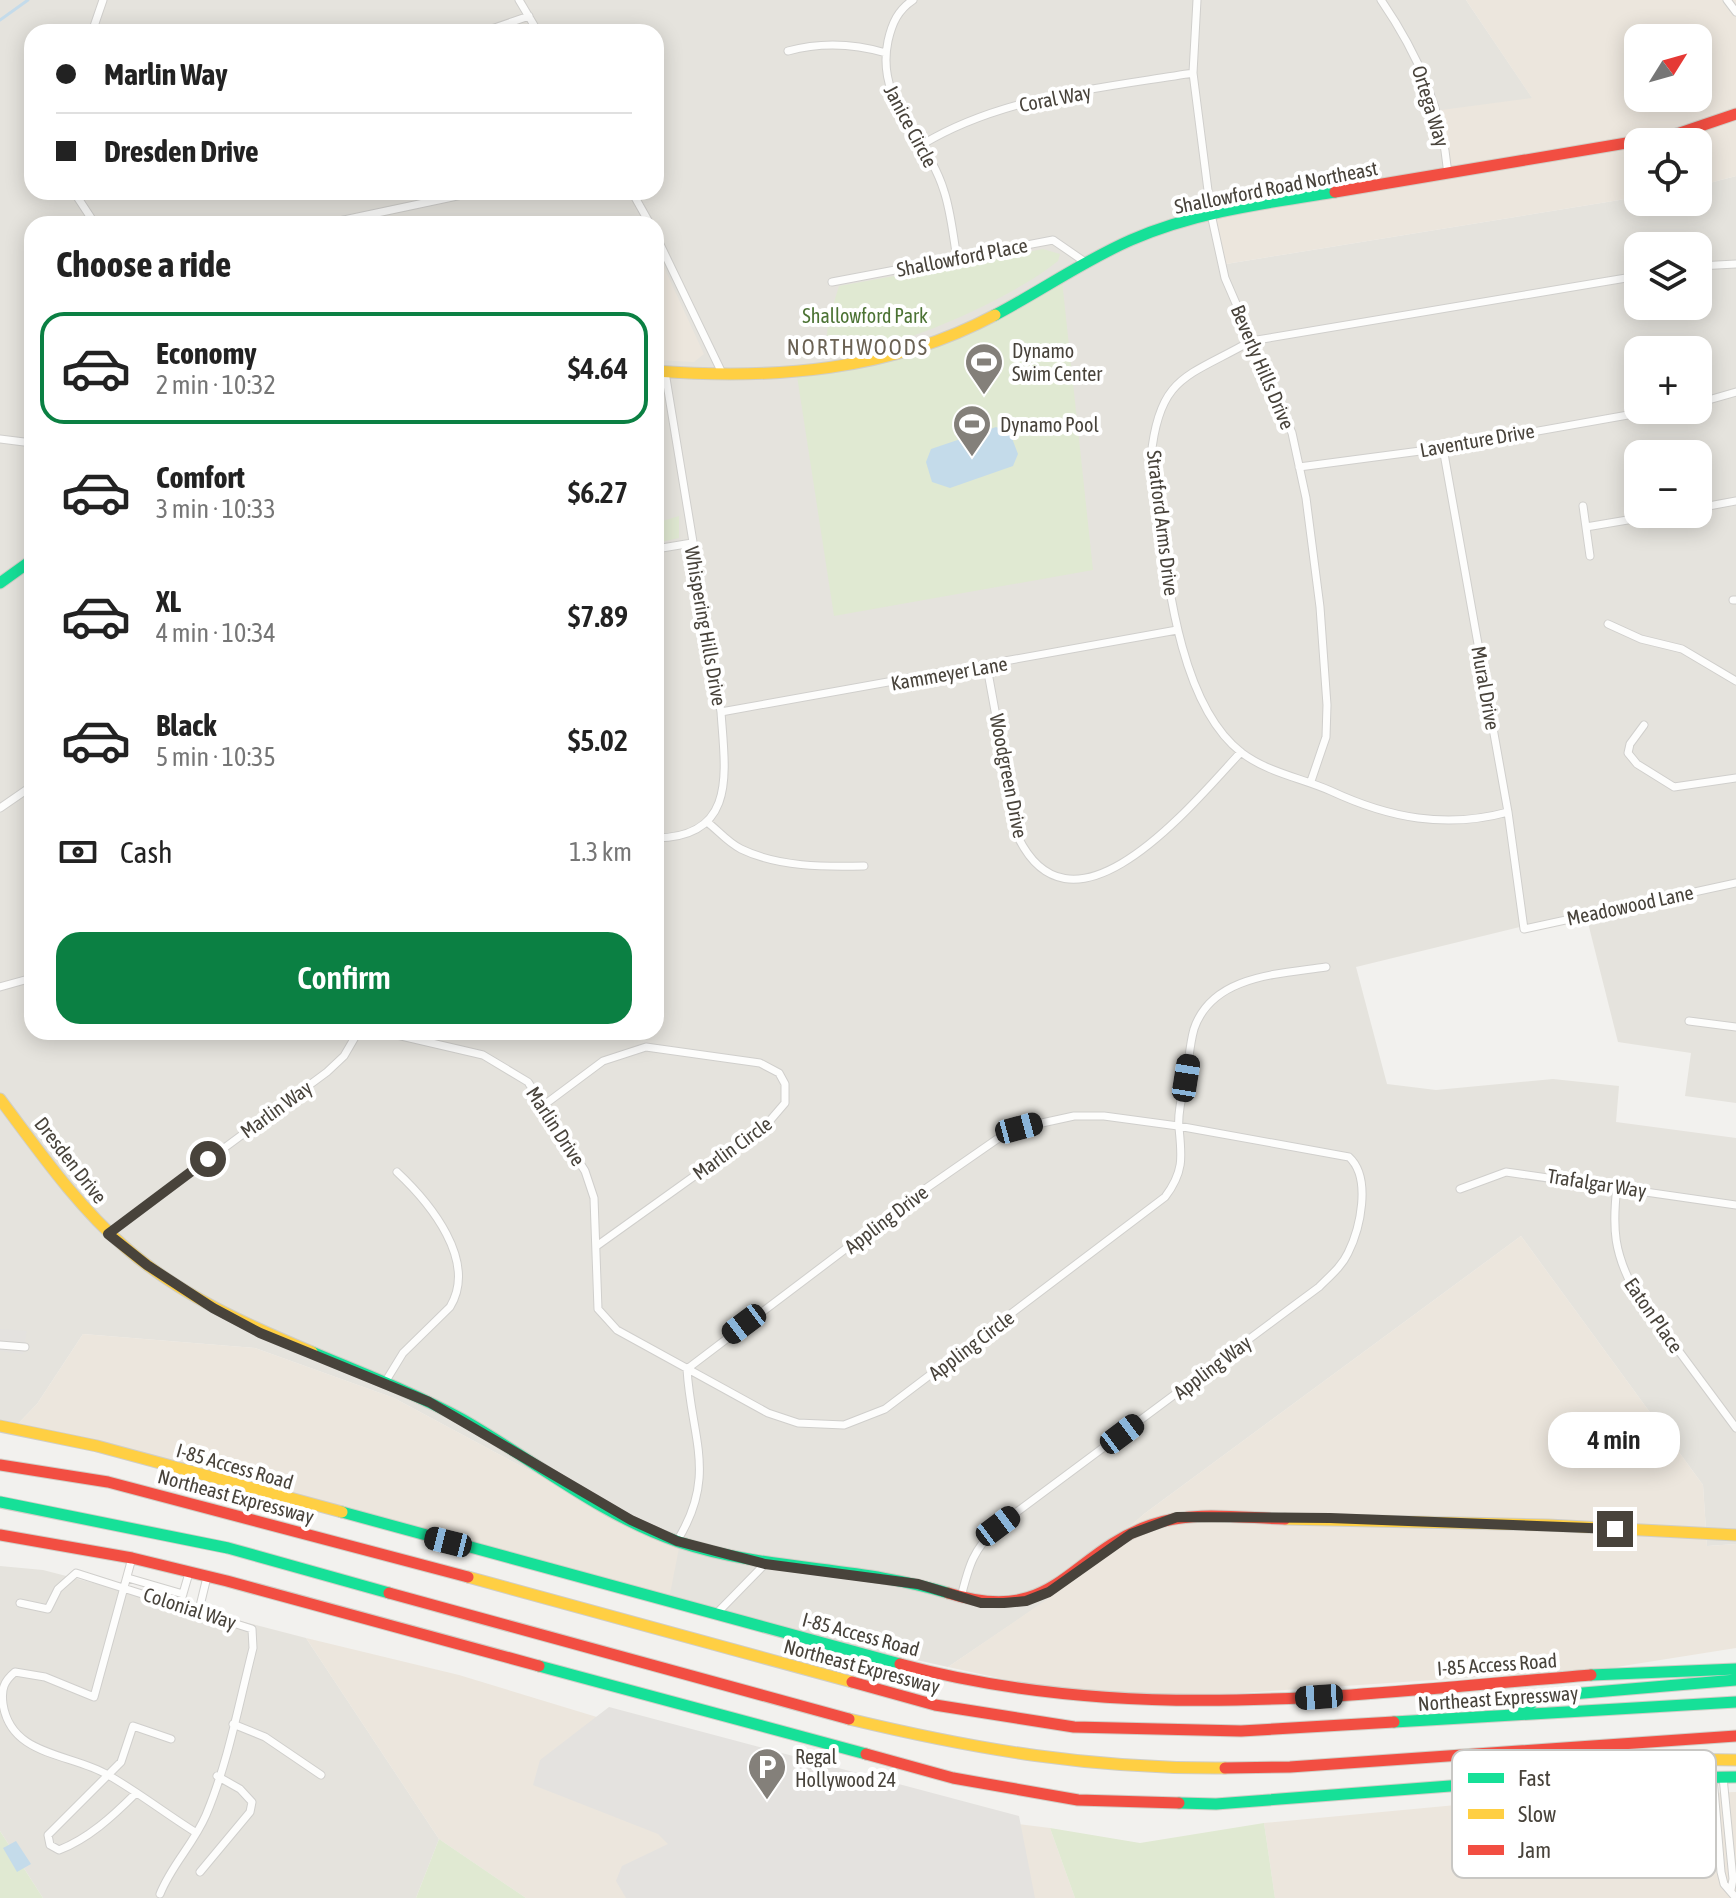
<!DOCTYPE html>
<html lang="en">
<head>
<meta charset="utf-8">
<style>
	body { margin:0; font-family:"Asap Condensed",sans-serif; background:#f6f6f6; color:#222; height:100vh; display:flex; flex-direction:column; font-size:30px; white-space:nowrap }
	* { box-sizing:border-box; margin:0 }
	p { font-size:26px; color:#767676 }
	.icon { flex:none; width:44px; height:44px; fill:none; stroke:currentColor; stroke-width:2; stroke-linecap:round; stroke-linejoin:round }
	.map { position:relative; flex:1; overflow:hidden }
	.side { position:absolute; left:24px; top:216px; width:640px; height:824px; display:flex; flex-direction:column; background:#fff; border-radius:24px; box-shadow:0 4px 20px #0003 }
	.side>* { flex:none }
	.top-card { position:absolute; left:24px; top:24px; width:640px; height:176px; border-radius:24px; box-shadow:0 4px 20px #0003; display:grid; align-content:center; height:176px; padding:0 32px; background:#fff }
	.needle { width:52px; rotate:53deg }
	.buttons { position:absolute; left:1624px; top:24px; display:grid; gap:16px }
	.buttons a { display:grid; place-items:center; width:88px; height:88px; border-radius:16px; background:#fff; box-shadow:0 4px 20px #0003; font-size:40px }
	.end { position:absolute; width:36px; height:36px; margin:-18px; border:10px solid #48433b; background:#fff; box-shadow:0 0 0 4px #fff }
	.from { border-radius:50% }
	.bubble { position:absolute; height:56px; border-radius:24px; background:#fff; box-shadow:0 4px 20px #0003; font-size:26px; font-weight:600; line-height:56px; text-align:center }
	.car { position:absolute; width:24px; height:48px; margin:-24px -12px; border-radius:10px; box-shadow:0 0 6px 2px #0007; background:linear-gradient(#222 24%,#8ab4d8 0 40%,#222 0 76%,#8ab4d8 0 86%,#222 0) }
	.top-card b { display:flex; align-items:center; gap:28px; height:76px; font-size:30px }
	.top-card b+b { border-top:2px solid #e0e0e0 }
	.top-card i { width:20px; height:20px; background:#222 }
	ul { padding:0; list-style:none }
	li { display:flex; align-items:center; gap:24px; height:112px; margin:0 16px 12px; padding:0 16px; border:4px solid transparent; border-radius:24px }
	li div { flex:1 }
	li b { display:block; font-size:30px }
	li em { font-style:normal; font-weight:600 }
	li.selected { border-color:#0b8043 }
	li>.icon { width:72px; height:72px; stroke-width:1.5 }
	h2 { padding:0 32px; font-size:36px; line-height:96px }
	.pay { display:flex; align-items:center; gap:20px; height:88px; padding:0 32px; font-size:30px }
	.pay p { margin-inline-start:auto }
	.cta { display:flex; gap:16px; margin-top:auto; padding:16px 32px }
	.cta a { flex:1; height:92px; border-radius:24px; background:#0b8043; color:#fff; font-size:32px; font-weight:600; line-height:92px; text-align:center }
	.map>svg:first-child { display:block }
</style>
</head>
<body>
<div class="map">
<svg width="1736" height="1898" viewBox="0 0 1736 1898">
	<rect width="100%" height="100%" fill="#f2f1ee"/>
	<path fill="#e5e3dd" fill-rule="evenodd" d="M0,0H1466L1533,99L1448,174L1220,265L1638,197V202H1698V186L1736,176V1103L1685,1096L1691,1053L1618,1042L1585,911L1356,967L1387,1084L1436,1090L1553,1079L1619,1086L1616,1122L1736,1138V1544L1707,1546L1703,1485L1521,1236L1144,1514L1047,1600L948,1667L668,1604L530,1471L394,1398L255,1348L83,1334L37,1404L11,1431L0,1429ZM32,32H656V192H32ZM32,224H656V1032H32ZM1638,246H1698V306H1638ZM1060,271L834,616L971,325ZM1638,350H1698V410H1638ZM1638,454H1698V514H1638Z
		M0,1566L43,1570L306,1638L439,1839L416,1898H43L0,1831Z"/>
	<path fill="#ece6dd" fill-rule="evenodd" d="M1466,0H1736V176L1698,186V142H1638V197L1220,265L1209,216L1448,174L1434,111L1532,98ZM1638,38H1698V98H1638Z
		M656,250L704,354L694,362L656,360Z
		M1521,1236L1703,1485L1707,1546L1736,1544V1648L1610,1668L1138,1700L1103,1701L948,1667L1046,1600L1144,1514Z
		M83,1334L255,1348L394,1398L530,1471L681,1538L668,1604L113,1449L11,1431L37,1404Z
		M306,1638L459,1675L735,1759L994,1821L1050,1828L1075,1898H526L439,1839Z
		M1736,1792V1898H1275L1264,1823L1520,1799Z"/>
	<path fill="#e0e9d2" d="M1043,249L1060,254L1058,261C1010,300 894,351 832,356L826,350L828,322L839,286Z
		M1061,271L1093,570L834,616L797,376L877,358L971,325Z
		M679,516V538L656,543V523Z
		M1264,1823L1275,1898H1075L1050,1828L1140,1843Z
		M0,1831L43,1898H0Z
		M439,1839L526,1898H416Z"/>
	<path fill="#e4e2df" d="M0,1329L27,1331L23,1354L0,1351Z
		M609,1707L1019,1816L1035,1898H626L616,1881L622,1866L668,1844L658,1834L533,1785L540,1760Z"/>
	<path fill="#c4dbea" d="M996,427L1010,433L1018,454L1013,466L950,488L932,482L926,462L931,449Z
		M16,1841L31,1864L17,1872L3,1848Z"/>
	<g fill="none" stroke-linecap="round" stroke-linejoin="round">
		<path stroke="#c4dbea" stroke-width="3" d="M0,20L28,0"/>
		<defs>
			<path id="street" d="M519,0L538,32
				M913,0C898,10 892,23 888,41C875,103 927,135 944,191C951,212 953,236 957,258
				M1197,0L1193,73L1211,214L1225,278L1292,433L1306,498L1320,607L1327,705L1326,737L1311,781
				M1381,0C1418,54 1442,109 1448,174
				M1727,0L1736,12
				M92,32L103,0
				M483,32L529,16
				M788,51C821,42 852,43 886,53
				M923,144C1003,96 1102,88 1193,73
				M74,192L95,224
				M632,192L650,224
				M325,224L476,192
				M656,236L723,375
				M1698,266L1736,264
				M832,282L1053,240L1085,262
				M1698,403L1736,392
				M0,439L32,443
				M1443,448L1508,812L1524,929L1736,883
				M1299,467L1443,448L1656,410
				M1583,506L1590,556
				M1698,508L1736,501
				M1586,527L1663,514
				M656,549L692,543
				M1733,600H1736
				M1608,624L1641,639L1682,649L1736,681
				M987,667L1018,837C1074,952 1195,801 1241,752
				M721,712L1177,630
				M1644,725L1630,744L1628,753L1637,764L1674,787L1736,778
				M0,808L32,786
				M1508,812C1446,829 1389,818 1331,791C1302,778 1269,773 1242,753C1170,698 1165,541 1151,457C1159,375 1188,377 1251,341L1638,276
				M707,822C718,830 727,842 741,849C778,867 824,867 864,866
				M656,838C738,837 725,771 721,712L665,372
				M0,987L32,978
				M1689,1021L1736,1027
				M384,1032L483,1055L528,1082L585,1171L594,1198L598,1309L617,1330L768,1413L798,1423L844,1425L885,1409L1165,1197C1184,1172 1182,1157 1179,1128C1177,1111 1184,1089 1187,1072C1189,1058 1190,1043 1194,1029C1212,975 1279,974 1326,967
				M544,1105L603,1061L646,1047L760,1063L779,1073L785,1084V1103L767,1124L598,1245
				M1617,1186C1612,1229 1614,1253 1635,1292L1736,1428
				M1460,1189L1506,1172L1736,1205
				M108,1234L327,1072L344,1056L358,1032
				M0,1345L25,1347
				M384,1384L403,1353L450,1307C478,1261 430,1203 397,1172
				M677,1541C718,1475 691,1438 687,1369L918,1194L1003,1135L1019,1128L1074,1116H1104L1178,1126L1349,1157C1372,1178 1360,1229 1348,1253C1342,1266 1330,1276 1319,1287L998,1526C973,1550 969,1565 961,1597
				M132,1558L94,1697L45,1677L15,1672C4,1681 1,1689 3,1704C11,1757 71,1753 108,1775C138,1792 166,1814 195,1832
				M128,1578L183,1594
				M20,1603L48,1609L58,1589L76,1573L252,1629L253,1648C239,1703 228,1763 206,1815C193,1845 172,1864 160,1894
				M180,1604L189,1573
				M199,1610L207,1577
				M716,1614L765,1564
				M233,1724L265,1737L321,1775
				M1713,1777L1721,1872L1724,1884L1736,1898
				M1723,1777L1733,1879L1731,1890
				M135,1794C113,1816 88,1839 59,1850L50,1845L48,1835L121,1762L133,1726L171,1739
				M200,1872L250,1812L252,1802L240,1789L217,1776"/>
			<path id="fast" d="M995,315C1041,291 1083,261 1131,240C1195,212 1265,203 1335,192
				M0,583L32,560
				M312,1352C362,1373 414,1393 462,1419C534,1460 600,1515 679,1542C766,1571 860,1566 948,1593
				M0,1502L228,1548L389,1593
				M342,1512L900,1664
				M539,1666L866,1754
				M1591,1675L1736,1669
				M1516,1710L1548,1696L1736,1680
				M1394,1722L1736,1702
				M1179,1803L1216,1804L1528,1780L1736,1777"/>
			<path id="slow" d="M656,371C773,380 890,371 995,315
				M0,1099C39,1151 77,1206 126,1248C180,1295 247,1325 312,1352
				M0,1426L97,1446L342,1512
				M1285,1519L1548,1525L1736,1535
				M468,1577L852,1682
				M849,1719C978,1750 1092,1769 1225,1768
				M1583,1750L1608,1758L1736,1760"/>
			<path id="jam" d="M1335,192L1674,135L1736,114
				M0,1465L108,1482L468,1577
				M0,1535L132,1558L227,1581L539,1666
				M389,1593L849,1719
				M948,1593C1056,1627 1067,1554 1151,1525C1192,1510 1242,1518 1285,1519
				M900,1664C1130,1726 1357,1694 1591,1675
				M852,1682L935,1705L1074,1727L1241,1731L1394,1722
				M866,1754L953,1778L1078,1800L1179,1803
				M1225,1768L1290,1767L1736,1736"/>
		</defs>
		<use href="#street" stroke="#d0cfcc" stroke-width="9"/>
		<use href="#fast" stroke="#d0cec6" stroke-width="13"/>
		<use href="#slow" stroke="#d0cec6" stroke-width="13"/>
		<use href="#jam" stroke="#d0cec6" stroke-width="13"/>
		<use href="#street" stroke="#fdfdfc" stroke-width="7"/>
		<use href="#fast" stroke="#16e098" stroke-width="11"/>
		<use href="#slow" stroke="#ffcf43" stroke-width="11"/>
		<use href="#jam" stroke="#f24e42" stroke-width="11"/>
	</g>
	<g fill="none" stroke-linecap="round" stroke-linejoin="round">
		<path stroke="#48433b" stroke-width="10" d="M208,1159L108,1234L147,1265L213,1308L260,1333L429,1402L631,1520L677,1541L765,1564L918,1584L981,1603H1004L1026,1601L1049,1592L1131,1534L1177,1517L1330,1518L1615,1529"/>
	</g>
	<defs>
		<symbol id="stadium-pin" viewBox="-11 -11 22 30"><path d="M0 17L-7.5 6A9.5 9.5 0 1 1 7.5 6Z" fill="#84807a" stroke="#fff"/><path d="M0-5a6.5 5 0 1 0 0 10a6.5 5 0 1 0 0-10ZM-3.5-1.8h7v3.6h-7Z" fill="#fff"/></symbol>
		<symbol id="parking-pin" viewBox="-11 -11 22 30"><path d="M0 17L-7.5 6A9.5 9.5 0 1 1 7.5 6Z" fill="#84807a" stroke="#fff"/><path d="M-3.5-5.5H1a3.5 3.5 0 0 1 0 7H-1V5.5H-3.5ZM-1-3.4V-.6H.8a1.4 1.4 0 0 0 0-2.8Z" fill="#fff"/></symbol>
	</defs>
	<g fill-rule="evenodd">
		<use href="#stadium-pin" x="962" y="340" width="44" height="60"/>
		<use href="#stadium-pin" x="950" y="402" width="44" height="60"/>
		<use href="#parking-pin" x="745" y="1745" width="44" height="60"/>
	</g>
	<g text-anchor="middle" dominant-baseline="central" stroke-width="8" stroke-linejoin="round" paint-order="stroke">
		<g font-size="20" fill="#48433b" stroke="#fff">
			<text transform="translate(1055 98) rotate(-11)">Coral Way</text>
			<text transform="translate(1431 106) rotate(73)">Ortega Way</text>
			<text transform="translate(911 126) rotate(62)">Janice Circle</text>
			<text transform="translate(1276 187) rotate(-11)">Shallowford Road Northeast</text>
			<text transform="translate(962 257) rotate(-11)">Shallowford Place</text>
			<text transform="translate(1263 367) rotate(67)">Beverly Hills Drive</text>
			<text transform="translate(1477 440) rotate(-10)">Laventure Drive</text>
			<text transform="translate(1163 523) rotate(83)">Stratford Arms Drive</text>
			<text transform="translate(706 626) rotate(80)">Whispering Hills Drive</text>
			<text transform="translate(949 673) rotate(-10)">Kammeyer Lane</text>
			<text transform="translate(1486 688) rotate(80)">Mural Drive</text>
			<text transform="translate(1009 776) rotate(79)">Woodgreen Drive</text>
			<text transform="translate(1630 905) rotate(-12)">Meadowood Lane</text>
			<text transform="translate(276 1109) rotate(-36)">Marlin Way</text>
			<text transform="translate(556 1126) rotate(57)">Marlin Drive</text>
			<text transform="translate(732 1148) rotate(-36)">Marlin Circle</text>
			<text transform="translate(71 1160) rotate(52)">Dresden Drive</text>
			<text transform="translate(1597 1183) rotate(9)">Trafalgar Way</text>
			<text transform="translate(886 1219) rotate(-37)">Appling Drive</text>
			<text transform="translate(1654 1315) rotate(55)">Eaton Place</text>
			<text transform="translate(971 1345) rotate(-37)">Appling Circle</text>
			<text transform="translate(1212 1367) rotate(-37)">Appling Way</text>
			<text transform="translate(235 1466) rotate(16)">I-85 Access Road</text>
			<text transform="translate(236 1496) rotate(15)">Northeast Expressway</text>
			<text transform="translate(190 1608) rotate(18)">Colonial Way</text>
			<text transform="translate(861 1634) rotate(15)">I-85 Access Road</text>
			<text transform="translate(1497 1664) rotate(-4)">I-85 Access Road</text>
			<text transform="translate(862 1666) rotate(15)">Northeast Expressway</text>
			<text transform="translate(1498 1698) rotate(-4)">Northeast Expressway</text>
		</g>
		<g font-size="20" fill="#4c7334" stroke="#fff">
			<text x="865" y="315">Shallowford Park</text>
		</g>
		<g font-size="20" fill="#48433b" stroke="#fff" text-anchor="start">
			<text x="1012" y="350">Dynamo<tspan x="1012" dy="23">Swim Center</tspan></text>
			<text x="1000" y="424">Dynamo Pool</text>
			<text x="795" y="1756">Regal<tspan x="795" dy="23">Hollywood 24</tspan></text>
		</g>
		<g font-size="22" letter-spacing="2" fill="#6a6153" stroke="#fff">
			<text x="858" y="347">NORTHWOODS</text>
		</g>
	</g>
	<rect x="1452" y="1750" width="264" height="128" rx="12" fill="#fff" stroke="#c8c7c4" stroke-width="2"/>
	<rect x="1468" y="1773" width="36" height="10" fill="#16e098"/>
	<rect x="1468" y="1809" width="36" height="10" fill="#ffcf43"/>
	<rect x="1468" y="1845" width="36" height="10" fill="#f24e42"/>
	<g font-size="22" fill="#48433b">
		<text x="1518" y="1786">Fast</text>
		<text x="1518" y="1822">Slow</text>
		<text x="1518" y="1858">Jam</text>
	</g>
</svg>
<div class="buttons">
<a><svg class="needle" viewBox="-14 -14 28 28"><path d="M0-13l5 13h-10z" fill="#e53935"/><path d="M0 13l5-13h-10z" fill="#767676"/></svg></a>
<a><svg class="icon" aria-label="locate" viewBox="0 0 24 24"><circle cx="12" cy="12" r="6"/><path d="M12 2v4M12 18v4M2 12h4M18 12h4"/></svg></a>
<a><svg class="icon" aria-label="layers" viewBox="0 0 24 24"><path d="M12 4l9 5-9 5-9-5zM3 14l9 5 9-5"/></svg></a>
<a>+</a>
<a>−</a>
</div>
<i class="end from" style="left:208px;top:1159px"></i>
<i class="end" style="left:1615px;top:1529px"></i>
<div class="bubble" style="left:1548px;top:1412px;width:132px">4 min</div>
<i class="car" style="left:1186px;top:1078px;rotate:9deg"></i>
<i class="car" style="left:1019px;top:1128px;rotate:75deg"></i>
<i class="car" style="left:744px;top:1324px;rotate:233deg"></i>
<i class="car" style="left:1122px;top:1434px;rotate:53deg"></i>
<i class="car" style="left:998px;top:1526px;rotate:53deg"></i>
<i class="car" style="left:448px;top:1542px;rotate:284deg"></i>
<i class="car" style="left:1319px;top:1697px;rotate:266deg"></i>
<div class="top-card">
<b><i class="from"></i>Marlin Way</b>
<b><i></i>Dresden Drive</b>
</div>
<section class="side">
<h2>Choose a ride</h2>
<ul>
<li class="selected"><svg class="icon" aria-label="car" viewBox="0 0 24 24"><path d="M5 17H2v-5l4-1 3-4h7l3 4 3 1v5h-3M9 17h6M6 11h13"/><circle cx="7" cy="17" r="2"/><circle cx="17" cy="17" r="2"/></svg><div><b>Economy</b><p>2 min · 10:32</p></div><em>$4.64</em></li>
<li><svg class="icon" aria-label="car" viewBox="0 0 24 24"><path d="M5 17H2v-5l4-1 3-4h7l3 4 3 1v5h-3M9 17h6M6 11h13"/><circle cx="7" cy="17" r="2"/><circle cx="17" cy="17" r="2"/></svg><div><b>Comfort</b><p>3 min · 10:33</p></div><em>$6.27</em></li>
<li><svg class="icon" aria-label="car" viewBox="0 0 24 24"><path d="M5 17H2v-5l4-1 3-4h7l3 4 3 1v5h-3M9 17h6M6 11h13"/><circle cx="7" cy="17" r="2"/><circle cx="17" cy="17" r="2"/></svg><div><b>XL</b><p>4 min · 10:34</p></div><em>$7.89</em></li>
<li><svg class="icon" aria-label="car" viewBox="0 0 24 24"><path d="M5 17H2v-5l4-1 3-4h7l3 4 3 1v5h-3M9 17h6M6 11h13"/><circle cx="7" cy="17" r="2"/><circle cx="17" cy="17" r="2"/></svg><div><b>Black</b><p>5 min · 10:35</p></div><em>$5.02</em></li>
</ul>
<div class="pay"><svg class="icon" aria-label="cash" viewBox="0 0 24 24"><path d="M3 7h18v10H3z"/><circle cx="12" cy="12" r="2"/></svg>Cash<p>1.3 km</p></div>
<div class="cta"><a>Confirm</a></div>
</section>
</div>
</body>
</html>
